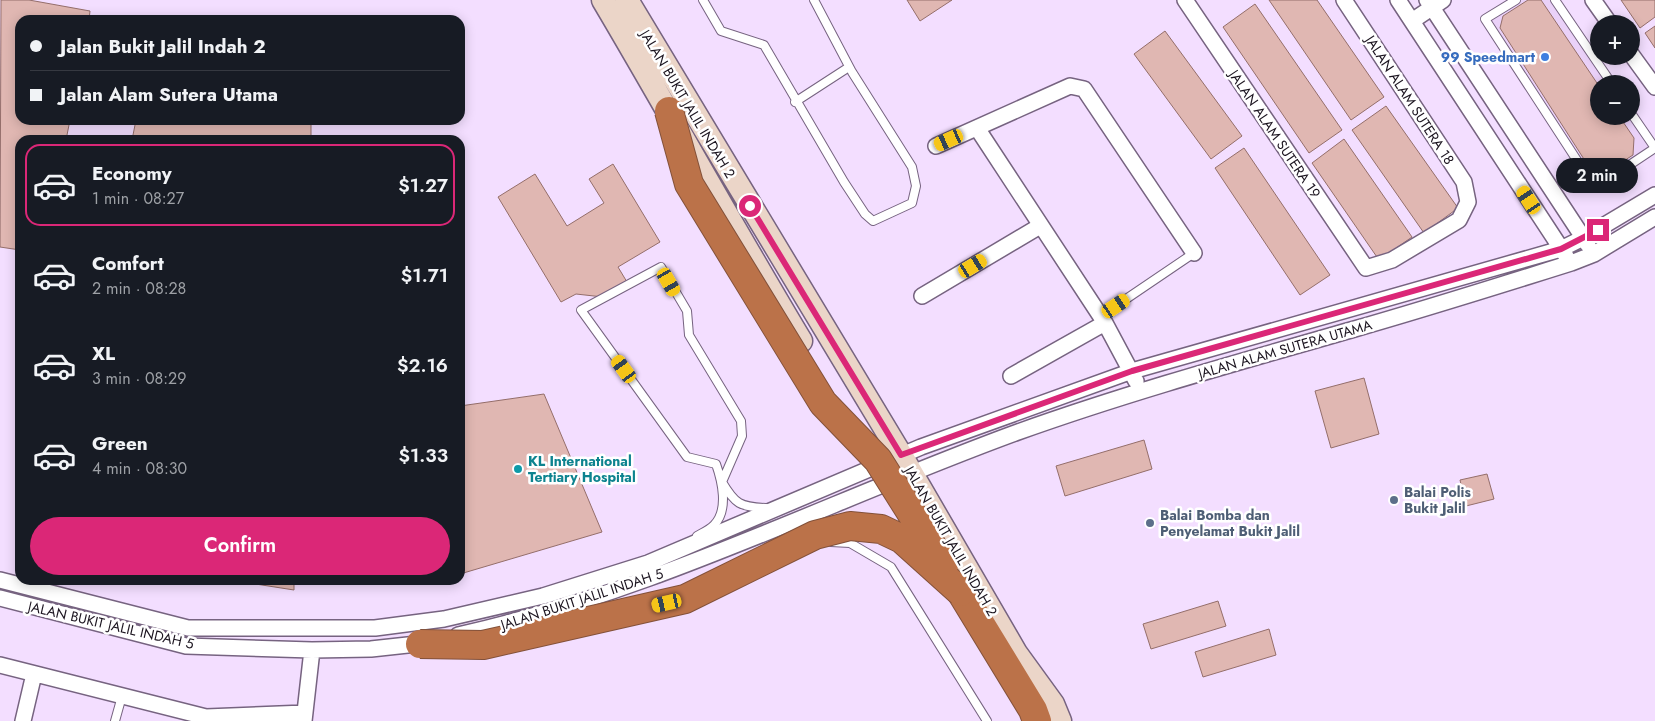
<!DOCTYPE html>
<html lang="en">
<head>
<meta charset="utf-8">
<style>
	body { margin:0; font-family:Jost,sans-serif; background:#242831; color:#f1f3f6; height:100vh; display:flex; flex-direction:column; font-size:19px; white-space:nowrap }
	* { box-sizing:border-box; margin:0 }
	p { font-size:16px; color:#9ea1a6 }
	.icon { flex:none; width:28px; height:28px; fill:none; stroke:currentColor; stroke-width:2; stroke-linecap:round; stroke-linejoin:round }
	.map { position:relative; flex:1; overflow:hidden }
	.side { position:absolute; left:15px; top:135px; width:450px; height:450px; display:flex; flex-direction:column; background:#171b24; border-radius:15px; box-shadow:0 2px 12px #0003 }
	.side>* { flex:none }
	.hud { position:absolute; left:15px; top:15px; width:450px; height:110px; border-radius:15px; box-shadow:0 2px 12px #0003; display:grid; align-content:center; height:110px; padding:0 15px; background:#171b24 }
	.fabs { position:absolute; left:1590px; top:15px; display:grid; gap:10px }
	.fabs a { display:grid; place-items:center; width:50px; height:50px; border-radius:50%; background:#171b24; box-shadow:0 2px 12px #0003; font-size:25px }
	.end { position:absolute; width:22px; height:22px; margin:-11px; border:6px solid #db2777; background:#fff; box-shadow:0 0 0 2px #fff }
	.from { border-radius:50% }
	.bubble { position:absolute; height:35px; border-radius:18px; background:#171b24; box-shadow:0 2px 12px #0003; font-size:16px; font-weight:600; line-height:35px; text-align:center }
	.car { position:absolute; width:15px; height:30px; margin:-15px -8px; border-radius:6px; box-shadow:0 0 4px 1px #0007; background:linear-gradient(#f5c518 24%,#345 0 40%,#f5c518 0 76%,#345 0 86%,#f5c518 0) }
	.hud b { display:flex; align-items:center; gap:18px; height:48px; font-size:19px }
	.hud b+b { border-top:1px solid #363941 }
	.hud i { width:12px; height:12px; background:#f1f3f6 }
	ul { padding:9px 0 0; list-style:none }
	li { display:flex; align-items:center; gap:15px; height:82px; margin:0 10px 8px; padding:0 5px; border:2px solid transparent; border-radius:15px }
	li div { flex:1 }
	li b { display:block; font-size:19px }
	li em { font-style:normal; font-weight:600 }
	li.current { border-color:#db2777 }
	li>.icon { width:45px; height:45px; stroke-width:1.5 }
	.button { display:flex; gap:10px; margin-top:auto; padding:10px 15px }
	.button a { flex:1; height:58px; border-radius:30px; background:#db2777; color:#fff; font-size:20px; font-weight:600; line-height:58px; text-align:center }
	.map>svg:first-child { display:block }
</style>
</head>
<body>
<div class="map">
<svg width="1655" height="721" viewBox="0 0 1655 721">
	<rect width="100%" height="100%" fill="#f3deff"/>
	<path fill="#ead1f8" d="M1522,0H1552L1608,84H1599V116H1630L1651,148L1597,183L1490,20Z"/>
	<path fill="#e0b7b2" stroke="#946e6a" d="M1,0H29L90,11L89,20H20V120H70L66,140H20V250L0,247Z
		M907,0H952L920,21Z
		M1269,0H1317L1384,97L1351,120Z
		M1528,0H1541L1599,86V116H1619L1634,138L1633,155L1605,173L1589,167L1500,28L1503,16Z
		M1621,0H1655V17L1640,28Z
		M1255,4L1342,130L1309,153L1223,27Z
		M1655,26V48L1645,33Z
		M1165,31L1242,136L1211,159L1134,54Z
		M1386,106L1458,208L1424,233L1352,130Z
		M136,120H311V140H132Z
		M1344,139L1412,237L1379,260L1312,163Z
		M1244,148L1330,275L1300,295L1215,168Z
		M613,164L660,242L618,267L627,282L603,297L576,294L561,302L498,197L535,174L567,226L604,203L589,179Z
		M1364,378L1379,434L1331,448L1315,391Z
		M544,394L602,532L460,574V406Z
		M1144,440L1152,469L1065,496L1056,466Z
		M1487,474L1494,499L1466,506L1460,480Z
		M230,580H294V590Z
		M391,580H438L424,584H402Z
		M1218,601L1226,626L1151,649L1143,624Z
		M1269,629L1276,655L1203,677L1195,652Z"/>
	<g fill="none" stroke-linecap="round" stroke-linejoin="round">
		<defs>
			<path id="lane" d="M703,0L721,31L764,45L844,182L865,214L873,221L912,203L916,186L912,167L852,72L814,0
				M1516,0L1485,19L1595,188L1655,148
				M1555,0L1612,84
				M795,102L849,67
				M1631,113L1655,148
				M1101,316L1194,253
				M697,536C702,533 709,530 714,525C729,510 722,481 716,464L687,457L581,310L661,267L687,311L689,335L741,421L742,436L722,482C735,504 740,507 766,508
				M831,542L850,543L891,567L987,721
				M115,721L122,696"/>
			<path id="street" d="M1185,0L1366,268L1392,260L1459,220L1468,202L1464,182L1344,0
				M1398,0L1566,256
				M1427,0L1588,245
				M1593,0L1610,24
				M1412,21L1443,0
				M1631,54L1655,87
				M977,128L1105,323L1136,381
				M936,146L1070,86L1084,89L1194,253
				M922,296L1040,226
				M1011,376L1105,323
				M0,580L188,628H375L444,619L543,596L648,563L921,447L1132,371L1561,249L1583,238L1655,195
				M0,598L186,646L312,650L371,649L426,643
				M458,635C653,592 831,500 1018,432C1127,393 1239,362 1351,330C1425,309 1498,286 1571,263L1594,254L1655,217
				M0,665L206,717L305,713
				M23,721L34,674
				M304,721L312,650"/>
			<path id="secondary" d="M603,0C670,113 733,228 801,341
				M627,0L901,455L1016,653L1053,704L1060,721"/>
			<path id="highway" d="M961,592L1033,710L1037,721"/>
		</defs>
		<use href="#lane" stroke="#766380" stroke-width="10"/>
		<use href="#street" stroke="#766380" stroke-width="18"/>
		<use href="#secondary" stroke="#766380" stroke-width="25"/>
		<use href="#highway" stroke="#83513a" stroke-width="30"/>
		<use href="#lane" stroke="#fff" stroke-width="8"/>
		<use href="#street" stroke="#fff" stroke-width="15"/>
		<use href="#secondary" stroke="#ebd5c8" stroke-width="22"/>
		<use href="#highway" stroke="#bb7249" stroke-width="28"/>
		<defs>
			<path id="highway-bridge" d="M669,111L689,184L823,403L878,460L944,565
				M420,644L483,645L685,599L815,535L850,526L881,529L902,539L961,592"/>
		</defs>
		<use href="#highway-bridge" stroke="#83513a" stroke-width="30" stroke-linecap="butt"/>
		<use href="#highway-bridge" stroke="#bb7249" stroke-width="28"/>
	</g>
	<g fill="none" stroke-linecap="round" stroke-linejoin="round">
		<path stroke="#db2777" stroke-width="6" d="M750,206L901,455L1132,371L1561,249L1598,230"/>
	</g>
	<circle fill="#3f7fe0" stroke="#fff" stroke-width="2" cx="1545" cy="57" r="5"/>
	<circle fill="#0f9aa8" stroke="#fff" stroke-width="2" cx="518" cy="469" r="5"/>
	<g fill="#5c6f8a" stroke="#fff" stroke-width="2">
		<circle cx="1394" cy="500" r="5"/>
		<circle cx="1150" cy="523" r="5"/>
	</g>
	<g text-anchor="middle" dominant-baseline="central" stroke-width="5" stroke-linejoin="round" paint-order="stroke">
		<g font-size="14" font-weight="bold" fill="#366cbe" stroke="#fff" text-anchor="end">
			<text x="1535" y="57">99 Speedmart</text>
		</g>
		<g font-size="14" fill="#1b141f" stroke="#fff">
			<text transform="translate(1410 100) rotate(57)">JALAN ALAM SUTERA 18</text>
			<text transform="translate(688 104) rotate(59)">JALAN BUKIT JALIL INDAH 2</text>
			<text transform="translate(1275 134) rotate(56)">JALAN ALAM SUTERA 19</text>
			<text transform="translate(1285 349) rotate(-16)">JALAN ALAM SUTERA UTAMA</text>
			<text transform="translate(951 541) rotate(60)">JALAN BUKIT JALIL INDAH 2</text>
			<text transform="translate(582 599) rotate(-18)">JALAN BUKIT JALIL INDAH 5</text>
			<text transform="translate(111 625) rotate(13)">JALAN BUKIT JALIL INDAH 5</text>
		</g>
		<g font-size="14" font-weight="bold" fill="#0d838f" stroke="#fff" text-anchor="start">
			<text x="528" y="461">KL International<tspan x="528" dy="16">Tertiary Hospital</tspan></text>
		</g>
		<g font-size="14" font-weight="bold" fill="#4e5e75" stroke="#fff" text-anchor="start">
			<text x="1404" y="492">Balai Polis<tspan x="1404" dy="16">Bukit Jalil</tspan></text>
			<text x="1160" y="515">Balai Bomba dan<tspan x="1160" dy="16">Penyelamat Bukit Jalil</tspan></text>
		</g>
	</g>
</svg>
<div class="fabs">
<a>+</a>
<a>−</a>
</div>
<i class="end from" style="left:750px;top:206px"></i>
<i class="end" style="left:1598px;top:230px"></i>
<div class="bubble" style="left:1556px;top:158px;width:82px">2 min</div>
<i class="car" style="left:949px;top:140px;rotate:246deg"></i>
<i class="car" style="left:1529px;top:200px;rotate:327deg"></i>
<i class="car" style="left:973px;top:266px;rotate:59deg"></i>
<i class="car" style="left:669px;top:282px;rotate:150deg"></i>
<i class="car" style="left:1116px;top:306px;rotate:56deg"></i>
<i class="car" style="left:624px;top:369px;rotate:324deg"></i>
<i class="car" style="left:667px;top:603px;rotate:257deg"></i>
<div class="hud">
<b><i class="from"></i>Jalan Bukit Jalil Indah 2</b>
<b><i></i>Jalan Alam Sutera Utama</b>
</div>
<section class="side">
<ul>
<li class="current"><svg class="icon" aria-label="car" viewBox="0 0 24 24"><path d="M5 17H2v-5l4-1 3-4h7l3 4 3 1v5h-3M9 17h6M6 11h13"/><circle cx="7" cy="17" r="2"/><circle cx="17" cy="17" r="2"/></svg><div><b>Economy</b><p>1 min · 08:27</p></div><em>$1.27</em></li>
<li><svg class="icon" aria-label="car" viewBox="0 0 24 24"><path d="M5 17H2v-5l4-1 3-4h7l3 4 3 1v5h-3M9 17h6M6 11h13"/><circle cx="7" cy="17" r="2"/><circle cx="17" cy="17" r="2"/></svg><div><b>Comfort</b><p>2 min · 08:28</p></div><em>$1.71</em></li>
<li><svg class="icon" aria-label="car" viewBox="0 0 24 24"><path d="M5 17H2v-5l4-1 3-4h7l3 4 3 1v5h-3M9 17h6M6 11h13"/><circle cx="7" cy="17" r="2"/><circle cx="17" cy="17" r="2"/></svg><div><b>XL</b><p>3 min · 08:29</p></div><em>$2.16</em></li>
<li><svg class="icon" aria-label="car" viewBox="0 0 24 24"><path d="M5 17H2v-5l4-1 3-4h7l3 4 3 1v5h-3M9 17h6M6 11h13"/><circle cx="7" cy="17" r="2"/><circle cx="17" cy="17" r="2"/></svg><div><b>Green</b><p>4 min · 08:30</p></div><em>$1.33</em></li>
</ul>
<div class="button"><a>Confirm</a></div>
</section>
</div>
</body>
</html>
